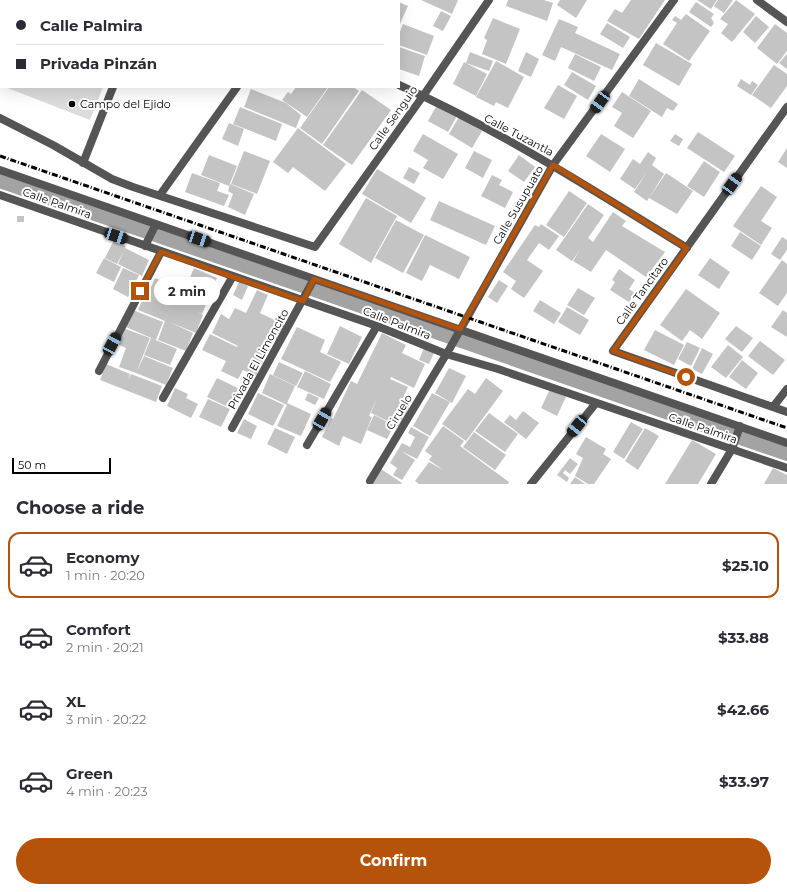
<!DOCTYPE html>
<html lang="en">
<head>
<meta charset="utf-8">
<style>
	body { margin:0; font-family:Montserrat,sans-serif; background:#f2f2f3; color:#2b2b33; height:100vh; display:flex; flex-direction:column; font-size:15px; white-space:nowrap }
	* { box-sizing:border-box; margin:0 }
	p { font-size:13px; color:#7c7c81 }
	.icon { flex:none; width:22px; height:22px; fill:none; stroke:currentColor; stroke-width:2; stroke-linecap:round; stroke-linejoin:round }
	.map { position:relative; height:484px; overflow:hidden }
	.details { display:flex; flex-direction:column; background:#fff; flex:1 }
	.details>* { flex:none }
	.banner { position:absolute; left:0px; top:0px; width:400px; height:88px; box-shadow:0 4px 16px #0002; display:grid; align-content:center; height:88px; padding:0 16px; background:#fff }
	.scale { position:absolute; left:12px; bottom:10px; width:99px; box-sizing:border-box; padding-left:4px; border:2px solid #000; border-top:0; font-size:11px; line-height:14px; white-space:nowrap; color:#000; -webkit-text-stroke:3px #fff; paint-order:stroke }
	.end { position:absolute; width:18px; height:18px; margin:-9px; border:5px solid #b45309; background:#fff; box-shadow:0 0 0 2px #fff }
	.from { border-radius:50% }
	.bubble { position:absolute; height:28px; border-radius:14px; background:#fff; box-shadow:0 4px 16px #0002; font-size:13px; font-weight:700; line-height:28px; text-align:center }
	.car { position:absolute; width:12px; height:24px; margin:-12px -6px; border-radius:5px; box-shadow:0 0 3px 1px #0007; background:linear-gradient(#222 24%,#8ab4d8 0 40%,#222 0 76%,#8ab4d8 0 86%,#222 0) }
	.banner b { display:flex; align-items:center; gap:14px; height:38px; font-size:15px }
	.banner b+b { border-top:1px solid #e1e1e2 }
	.banner i { width:10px; height:10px; background:#2b2b33 }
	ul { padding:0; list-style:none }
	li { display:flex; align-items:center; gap:12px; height:66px; margin:0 8px 6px; padding:0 8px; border:2px solid transparent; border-radius:12px }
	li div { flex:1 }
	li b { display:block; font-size:15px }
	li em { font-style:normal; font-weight:700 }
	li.selected { border-color:#b45309 }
	li>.icon { width:36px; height:36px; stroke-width:1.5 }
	h2 { padding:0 16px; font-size:18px; line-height:48px }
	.primary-button { display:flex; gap:8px; margin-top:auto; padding:8px 16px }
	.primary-button a { flex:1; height:46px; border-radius:24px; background:#b45309; color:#fff; font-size:16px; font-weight:700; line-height:46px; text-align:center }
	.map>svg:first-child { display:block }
</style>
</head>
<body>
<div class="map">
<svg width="787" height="484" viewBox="0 0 787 484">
	<rect width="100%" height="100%" fill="#fff"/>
	<path fill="#dcdcdc" d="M5,87H103L90,120Z"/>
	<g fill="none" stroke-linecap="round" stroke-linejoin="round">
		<path stroke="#a3a3a3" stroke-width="14" d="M0,181L787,454"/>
	</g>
	<path fill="#c4c4c4" d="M421,0H458L452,14Z
		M508,0H544L553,3L547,21L506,6Z
		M560,0H587L576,18L557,5Z
		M631,0H665L639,39L607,21L615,9L622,13Z
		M697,0H717L711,9Z
		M718,0H733L724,13L714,6Z
		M736,0L755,14L732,42L721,33L728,24L720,19Z
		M399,2L408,6L399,26Z
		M696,2L714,14L711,18L714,23L711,27L689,12Z
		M441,11L451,16L443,31L433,26Z
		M686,14L710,31L689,61L663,44L677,23L672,20L675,16L681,20Z
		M756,16L769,27L755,43L743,32Z
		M493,18L520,29L506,64L482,54L487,40L484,38Z
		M559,19L578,27L575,33L620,54L612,70L561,47L555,61L542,55Z
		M607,23L630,37L623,48L600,34Z
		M403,24L434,36L427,55L399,45V34Z
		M775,24L787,33V51L777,64L757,48Z
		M656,43L692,64L679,86L643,65Z
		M399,47L425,56L419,76L399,69Z
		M470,52L493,61L489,71L466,63Z
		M526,52L539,59L531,77L518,71Z
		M575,54L601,67L594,81L568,68Z
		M787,54V69L779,63Z
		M496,61L524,77L508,108L496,102L494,106L476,97Z
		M464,62L487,74L476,96L453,84Z
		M774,65L787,74V86L771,108L752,95Z
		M572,72L596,86L588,100L564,85Z
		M639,79L678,104L673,111L667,108L662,117L629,96Z
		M741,79L750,85L752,81L758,85L751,95L737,86Z
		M558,85L577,96L564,119L544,108Z
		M296,87H328L307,117L282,100L288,92L291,94Z
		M329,87H353L359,91L322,144L300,128Z
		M251,89L286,103L301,115L296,128L244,107Z
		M362,90L391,110L352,165L323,145Z
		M622,92L651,111L633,138L614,126L622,113L612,107Z
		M437,105L457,116L448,132L428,121Z
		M240,107L282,124L276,141L233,124Z
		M459,117L482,131L472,148L449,134Z
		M229,123L244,129L238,146L222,139Z
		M298,128L346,164L325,191L293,167L288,173L273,162Z
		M698,132L735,156L724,172L687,148Z
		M423,134L458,154L443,179L423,168L428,160L413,151Z
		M601,134L625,149L610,172L586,156Z
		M675,134L683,139L679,146L670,141Z
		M787,148V168L778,162Z
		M244,151L270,161L257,194L231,184Z
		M474,151L492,160L483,178L465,168Z
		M648,152L656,158L652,165L664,174L647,201L634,192L647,172L635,189L620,179L633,159L640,164Z
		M209,155L237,166L229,186L201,175Z
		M519,155L535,167L524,182L508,171Z
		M704,161L720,172L704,197L687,186Z
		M409,167L420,173L414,184L403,178Z
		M377,169L426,198L411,223L362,194Z
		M192,173L220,183L217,191L229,195L224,206L185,192Z
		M666,173L693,191L677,214L649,198Z
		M492,175L502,180L499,185L513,192L505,208L481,196Z
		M230,184L254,194L245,215L228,207L233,194L228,191Z
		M761,186L777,197L761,221L744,210Z
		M569,191L587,203L564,237L546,225Z
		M366,198L397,216L371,263L339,244Z
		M439,201L495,226L486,245L430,220Z
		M588,204L604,215L588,238L593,242L613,212L626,221L622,226L665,252L646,277L606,250L591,272L573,261L581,248L572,261L556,250Z
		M744,210L772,228L761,245L733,226Z
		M17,216H24V222H17Z
		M396,220L424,235L403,273L375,258Z
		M541,224L559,236L549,250L539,243L527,260L543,271L524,298L511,289L516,281L503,272L535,225L539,227Z
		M740,232L761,246L752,260L731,246Z
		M425,235L470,257L459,279L430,265L422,281L406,273Z
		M782,237L787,240V250L780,260L771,254Z
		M114,240L126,246L125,248L149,260L142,276L118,264L124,251L117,264L105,258Z
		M104,258L121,267L114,282L96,273Z
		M710,258L730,272L719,289L698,275Z
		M782,260L787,264V293L778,306L759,293Z
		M123,268L139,275L128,297L113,289Z
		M194,268L217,278L202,314L197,312L203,315L196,333L169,322L193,333L186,351L158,340L165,321L138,310L145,293L172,304L148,294L155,278L184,290L178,306Z
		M619,269L635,280L629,289L635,293L629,302L610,290L615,282L612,280Z
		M499,280L508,286L497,303L488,297Z
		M239,282L248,286L242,300L233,295Z
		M578,288L595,298L584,315L567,305Z
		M686,289L720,313L702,339L690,330L682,341L660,325Z
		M257,290L268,295L260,313L285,325L277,341L274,339L256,376L243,370L238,379L221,371L226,361L202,350L210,334L237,347L238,346L212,333L221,314L229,319L235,308L246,313Z
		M540,300L561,313L554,324L533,311Z
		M567,307L589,320L580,335L558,322Z
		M133,310L163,322L156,340L126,327Z
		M783,310L787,313V337L771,327Z
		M340,326L362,337L349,364L327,354Z
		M736,326L753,338L742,352L725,339Z
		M297,327L325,340L320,352L341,362L330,382L281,359Z
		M123,328L150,338L136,373L119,367L126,348L117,344Z
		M655,330L684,345L674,365L644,350Z
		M382,333L406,345L402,353L425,364L414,388L391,377L390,379L408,387L400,404L409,408L400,427L371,413L377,398L369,416L372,417L361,444L343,436L339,446L322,437L331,418L333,419L351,381L357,384Z
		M151,338L177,349L170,365L144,355Z
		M760,341L785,360L773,375L748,356Z
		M687,342L700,348L691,366L678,359Z
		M728,345L743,357L726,378L711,367Z
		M424,348L434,353L429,364L419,360Z
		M702,348L713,354L702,374L692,369Z
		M144,356L173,368L166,385L136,373Z
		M742,360L758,373L746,389L729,377Z
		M279,362L303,373L296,386L273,375Z
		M106,364L130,374L128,380L131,374L162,386L156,402L100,380Z
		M449,368L466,376L452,403L435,393Z
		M305,371L331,384L324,399L297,387Z
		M270,374L295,386L287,403L311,414L301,436L277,426L287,405L262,393Z
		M217,378L244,391L234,410L207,397Z
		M486,378L503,391L466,441L442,424L468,389L475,394Z
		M175,388L188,394L186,398L198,404L191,418L167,406Z
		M550,389L566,397L557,416L541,408Z
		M258,393L284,405L273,426L248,414Z
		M308,393L319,398L315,405L305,400Z
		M432,393L450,402L430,436L413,426Z
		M208,399L230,409L221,427L199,417Z
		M523,411L539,423L526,439L504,422L510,415L516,420Z
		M489,413L518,434L505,452L475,431Z
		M374,415L394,425L387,439L367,430Z
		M244,419L257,426L251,439L237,433Z
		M631,422L643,429L624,459L613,452Z
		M443,426L464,441L460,446L509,482L508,484H419L415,481L429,462L443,470L429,460L432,456L425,451Z
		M411,427L429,437L417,459L401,451L415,460L402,480L393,475L397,468L390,463L402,443L410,447L415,437L408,433Z
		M275,428L295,437L287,454L267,444Z
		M645,428L659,436L638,470L625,461Z
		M474,432L506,455L495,470L463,447Z
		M586,437L606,449L603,454L611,459L594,484H588L575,476L583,458L576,454Z
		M692,440L716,454L698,484H665Z
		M570,458L578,464L570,474L565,470L563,473L569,478L567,482L557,475Z
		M773,468L787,475V484H764Z
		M381,469L402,483L401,484H371Z
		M575,477L585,484H570Z"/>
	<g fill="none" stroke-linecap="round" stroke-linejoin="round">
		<path stroke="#555" stroke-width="8" d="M196,0L198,1
			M757,0L787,22
			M146,1L147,0
			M298,1V0
			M399,85C500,130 593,190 687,248
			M787,107L613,351L787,412
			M0,118L53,145L112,179L133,187L315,247L423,96L489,0
			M83,163L113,87
			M0,170L787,443
			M0,195L377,326L446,354L498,369L787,468
			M160,195L237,87
			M145,246L156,224
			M99,371L161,252
			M163,398L233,276
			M773,407L787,389
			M232,428L314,279
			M307,445L377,326
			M370,481L450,348L553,165L674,0
			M531,484L596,403
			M711,484L732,449L740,426"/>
		<path stroke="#000" stroke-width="3" stroke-dasharray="6 2 1 2" stroke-linecap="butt" d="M0,156L787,428"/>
	</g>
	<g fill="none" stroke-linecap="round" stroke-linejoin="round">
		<path stroke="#b45309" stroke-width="5" d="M140,291L161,252L303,301L314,279L460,329L553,165L687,248L613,351L686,377"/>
	</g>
	<circle fill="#000" stroke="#fff" stroke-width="1.5" cx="72" cy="104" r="4"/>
	<g text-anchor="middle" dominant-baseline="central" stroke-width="4" stroke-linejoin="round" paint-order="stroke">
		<g font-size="11" fill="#000" stroke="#fff" text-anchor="start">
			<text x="80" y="104">Campo del Ejido</text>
		</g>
		<g font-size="11" fill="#000" stroke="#fff">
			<text transform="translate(393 118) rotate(-55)">Calle Senguio</text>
			<text transform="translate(519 135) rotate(28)">Calle Tuzantla</text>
			<text transform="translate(57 203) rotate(19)">Calle Palmira</text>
			<text transform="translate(518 205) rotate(-60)">Calle Susupuato</text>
			<text transform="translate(642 291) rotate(-54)">Calle Tancítaro</text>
			<text transform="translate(397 323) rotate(21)">Calle Palmira</text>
			<text transform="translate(258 359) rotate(-61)">Privada El Limoncito</text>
			<text transform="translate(399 412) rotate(-59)">Ciruelo</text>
			<text transform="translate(703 428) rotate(19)">Calle Palmira</text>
		</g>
	</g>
</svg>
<div class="scale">50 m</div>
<i class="end from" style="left:686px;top:377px"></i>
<i class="end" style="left:140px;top:291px"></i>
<div class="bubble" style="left:154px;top:277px;width:66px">2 min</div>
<i class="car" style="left:600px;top:102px;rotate:216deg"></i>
<i class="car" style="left:732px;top:184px;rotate:36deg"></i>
<i class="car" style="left:116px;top:236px;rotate:109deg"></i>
<i class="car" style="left:199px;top:239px;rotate:109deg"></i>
<i class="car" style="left:112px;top:344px;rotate:28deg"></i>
<i class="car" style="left:322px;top:419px;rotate:30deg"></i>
<i class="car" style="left:577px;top:426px;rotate:219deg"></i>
<div class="banner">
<b><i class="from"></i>Calle Palmira</b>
<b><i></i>Privada Pinzán</b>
</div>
</div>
<section class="details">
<h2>Choose a ride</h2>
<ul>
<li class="selected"><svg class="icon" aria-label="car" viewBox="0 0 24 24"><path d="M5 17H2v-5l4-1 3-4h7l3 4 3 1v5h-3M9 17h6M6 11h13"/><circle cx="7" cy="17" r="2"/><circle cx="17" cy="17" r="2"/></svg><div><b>Economy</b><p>1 min · 20:20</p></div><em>$25.10</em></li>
<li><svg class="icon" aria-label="car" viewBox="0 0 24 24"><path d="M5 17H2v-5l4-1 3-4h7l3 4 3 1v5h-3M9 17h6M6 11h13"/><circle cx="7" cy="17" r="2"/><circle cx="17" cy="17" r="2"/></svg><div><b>Comfort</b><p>2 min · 20:21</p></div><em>$33.88</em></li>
<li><svg class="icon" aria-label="car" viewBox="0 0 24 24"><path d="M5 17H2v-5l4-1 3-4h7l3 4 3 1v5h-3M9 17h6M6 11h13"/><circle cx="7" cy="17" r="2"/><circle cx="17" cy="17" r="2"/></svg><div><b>XL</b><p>3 min · 20:22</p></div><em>$42.66</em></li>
<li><svg class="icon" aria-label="car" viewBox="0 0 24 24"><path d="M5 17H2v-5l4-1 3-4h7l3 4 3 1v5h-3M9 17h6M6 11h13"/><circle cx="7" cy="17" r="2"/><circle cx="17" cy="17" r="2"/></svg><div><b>Green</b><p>4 min · 20:23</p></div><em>$33.97</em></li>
</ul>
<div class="primary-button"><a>Confirm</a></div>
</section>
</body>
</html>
